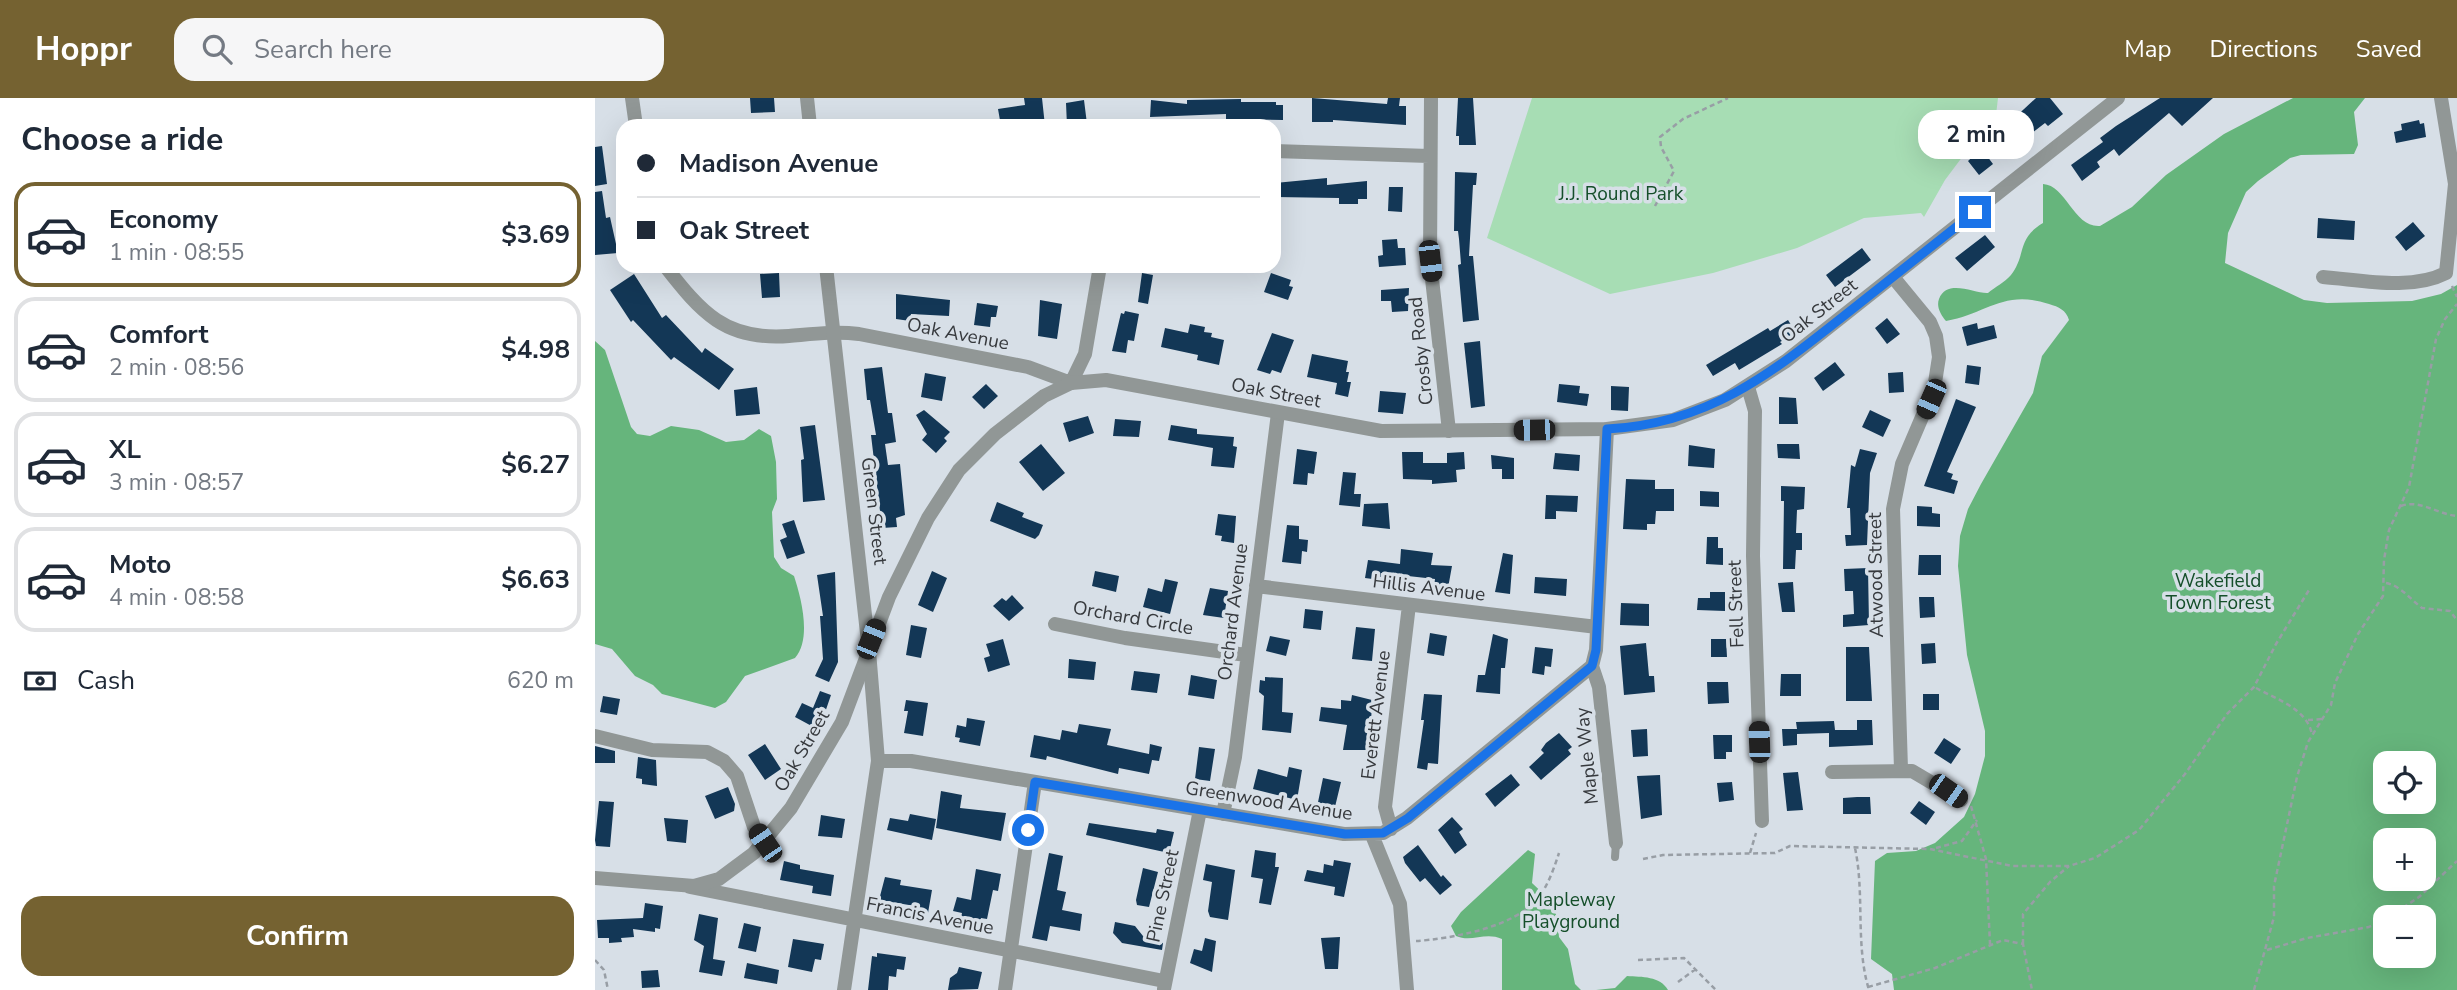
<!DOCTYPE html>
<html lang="en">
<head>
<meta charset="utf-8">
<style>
	body { margin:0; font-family:"Nunito Sans",sans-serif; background:#f6f6f7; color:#1f2937; height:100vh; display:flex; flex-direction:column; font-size:26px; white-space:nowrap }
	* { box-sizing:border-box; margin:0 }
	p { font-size:23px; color:#747a83 }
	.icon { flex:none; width:38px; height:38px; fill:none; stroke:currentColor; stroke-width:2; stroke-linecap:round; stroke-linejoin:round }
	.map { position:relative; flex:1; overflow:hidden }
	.sheet { display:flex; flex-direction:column; background:#fff; width:595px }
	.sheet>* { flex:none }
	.hud { position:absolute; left:21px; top:21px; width:665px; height:154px; border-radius:21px; box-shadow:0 7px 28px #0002; display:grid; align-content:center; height:154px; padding:0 21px; background:#fff }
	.tools { position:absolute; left:1778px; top:653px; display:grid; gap:14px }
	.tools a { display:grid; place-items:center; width:63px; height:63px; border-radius:14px; background:#fff; box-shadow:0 7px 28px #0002; font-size:35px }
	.end { position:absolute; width:32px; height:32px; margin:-16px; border:9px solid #1a73e8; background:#fff; box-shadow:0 0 0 4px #fff }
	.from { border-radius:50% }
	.bubble { position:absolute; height:49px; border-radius:21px; background:#fff; box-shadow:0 7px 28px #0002; font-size:23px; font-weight:700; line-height:49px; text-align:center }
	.car { position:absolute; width:21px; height:42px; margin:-21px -10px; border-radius:9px; box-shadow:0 0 5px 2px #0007; background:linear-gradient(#222 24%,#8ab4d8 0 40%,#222 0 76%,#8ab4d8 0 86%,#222 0) }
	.hud b { display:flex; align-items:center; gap:24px; height:66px; font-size:26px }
	.hud b+b { border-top:2px solid #e0e1e3 }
	.hud i { width:18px; height:18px; background:#1f2937 }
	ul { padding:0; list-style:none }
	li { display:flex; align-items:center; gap:21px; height:105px; margin:0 14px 10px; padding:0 7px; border:4px solid #e0e1e3; border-radius:21px }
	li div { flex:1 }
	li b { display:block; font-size:26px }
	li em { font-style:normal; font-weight:700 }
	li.selected { border-color:#756231 }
	li>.icon { width:63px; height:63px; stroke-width:1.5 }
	h2 { padding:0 21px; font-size:32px; line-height:84px }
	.pay { display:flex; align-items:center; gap:18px; height:77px; padding:0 21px; font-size:26px }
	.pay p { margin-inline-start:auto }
	.action { display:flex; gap:14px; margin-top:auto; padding:14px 21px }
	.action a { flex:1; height:80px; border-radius:21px; background:#756231; color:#fff; font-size:28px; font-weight:700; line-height:80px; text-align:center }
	header { display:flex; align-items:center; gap:42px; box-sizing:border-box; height:98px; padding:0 35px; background:#756231; color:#fff }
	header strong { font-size:33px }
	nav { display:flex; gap:38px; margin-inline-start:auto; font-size:24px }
	.search { width:490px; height:63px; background:#f6f6f7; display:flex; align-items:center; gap:18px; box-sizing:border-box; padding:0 24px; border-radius:21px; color:#747a83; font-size:26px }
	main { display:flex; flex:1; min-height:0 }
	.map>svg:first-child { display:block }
</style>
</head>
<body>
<header>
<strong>Hoppr</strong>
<div class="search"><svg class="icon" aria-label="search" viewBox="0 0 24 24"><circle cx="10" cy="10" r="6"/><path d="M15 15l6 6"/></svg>Search here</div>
<nav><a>Map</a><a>Directions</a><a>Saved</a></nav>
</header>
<main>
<section class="sheet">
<h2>Choose a ride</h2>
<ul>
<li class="selected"><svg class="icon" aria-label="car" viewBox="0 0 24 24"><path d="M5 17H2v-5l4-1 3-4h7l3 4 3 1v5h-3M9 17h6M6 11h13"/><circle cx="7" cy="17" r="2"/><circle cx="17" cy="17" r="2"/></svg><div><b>Economy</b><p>1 min · 08:55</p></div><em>$3.69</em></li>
<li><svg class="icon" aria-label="car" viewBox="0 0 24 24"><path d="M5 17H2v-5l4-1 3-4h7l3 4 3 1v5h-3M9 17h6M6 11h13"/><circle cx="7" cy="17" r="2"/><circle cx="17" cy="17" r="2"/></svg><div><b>Comfort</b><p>2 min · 08:56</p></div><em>$4.98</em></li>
<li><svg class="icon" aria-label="car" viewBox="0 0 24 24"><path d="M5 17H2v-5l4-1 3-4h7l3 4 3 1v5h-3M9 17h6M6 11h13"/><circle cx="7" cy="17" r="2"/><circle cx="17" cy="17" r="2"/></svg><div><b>XL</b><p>3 min · 08:57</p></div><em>$6.27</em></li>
<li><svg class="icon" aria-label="car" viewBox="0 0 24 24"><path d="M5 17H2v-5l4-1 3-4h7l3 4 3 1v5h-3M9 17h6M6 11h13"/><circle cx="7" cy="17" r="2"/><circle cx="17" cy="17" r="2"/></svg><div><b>Moto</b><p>4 min · 08:58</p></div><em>$6.63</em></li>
</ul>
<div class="pay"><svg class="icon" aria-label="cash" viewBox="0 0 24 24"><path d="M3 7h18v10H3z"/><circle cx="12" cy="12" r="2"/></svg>Cash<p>620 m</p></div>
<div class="action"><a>Confirm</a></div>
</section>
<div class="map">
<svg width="1862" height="892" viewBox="0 0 1862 892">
	<rect width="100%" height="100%" fill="#d7dfe7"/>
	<path fill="#a7ddb4" d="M937,0H1403L1401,17L1386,24L1377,46L1350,82L1329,119L1326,115L1269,120L1202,150L1118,175L1015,196L892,140Z"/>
	<path fill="#66b57c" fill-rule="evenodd" d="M1698,0H1770L1759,14L1763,47L1759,56L1706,57L1695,60L1663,83L1651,94L1633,135L1630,165L1709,202L1732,205L1817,203L1846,196L1862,187V892H1299L1297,876L1276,861L1280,763L1292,755L1321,753L1340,745L1369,719L1380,696L1390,658V633L1372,557L1363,468L1365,438L1373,411L1386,386L1438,295L1447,258L1474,222C1471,212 1464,209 1454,206C1408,191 1392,216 1351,223C1346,217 1341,209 1344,201C1352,180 1380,196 1393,195C1400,189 1410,184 1416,177C1432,156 1421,141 1448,125V86C1471,87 1479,130 1505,128L1537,109L1571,77L1629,36ZM1829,665V704H1790V665ZM1790,742H1829V780H1790ZM1790,819H1829V858H1790Z
		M0,243L10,252L36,329L42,336L55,338L76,328L104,332L131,344L149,342L164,331L176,338L181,364L182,401L177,414L179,459L186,470L199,478C206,499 217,541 200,560L150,578L131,604L120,610L67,596L58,587L40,578L17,551L0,546Z
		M933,752L940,756L937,785L955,802L962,819L964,839L973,851L980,886L986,892H907V841C890,833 877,845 861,838L856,828L866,814Z
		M1032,878C1047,879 1065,878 1073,892H1001L1020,890Z"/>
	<path fill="#133756" d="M155,0H179L180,14L156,15Z
		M429,0H447L450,28H406L403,11L430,7Z
		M717,0L792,6L793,0H805L804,8H811V27L738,22V24H717Z
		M863,0H878L881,47H864V38H861Z
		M1441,0H1455L1468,16L1453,28L1450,25L1420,48L1416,42L1394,60L1389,54L1398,66L1384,77L1373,63Z
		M1565,0H1618L1587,28L1574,15L1524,58L1519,51L1502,64L1505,69L1487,83L1476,67L1508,44L1505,40L1521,28Z
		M646,1V4H681V7H688V22L631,21V16L555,19L556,2L592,6V2Z
		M489,2L492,26L472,28L471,5Z
		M1824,22L1825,26L1829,25L1831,39L1801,45L1799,34L1807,32L1806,26Z
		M7,48L12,86L0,88V49Z
		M860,74L882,75L881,87H878L874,158H878L884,222L868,224L863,167L866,166L864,141L863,133H859Z
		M732,80V87L772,83V101H763V106H744V100L680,99V85Z
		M794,89H808L807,114L793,113Z
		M7,93L11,120L15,119L23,155L0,157V94Z
		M1723,120L1760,123L1759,142L1722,140Z
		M1818,124L1830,138L1811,153L1800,139Z
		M1390,137L1400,149L1372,173L1360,160Z
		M802,141L803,150H810L811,167L784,169L783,158L788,157L787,142Z
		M1267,150L1276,162L1240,189L1231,177Z
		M184,175L185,199L167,200L165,176Z
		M547,175L558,177L553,206L543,204Z
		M676,175L696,182L694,188L698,189L693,202L669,194Z
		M39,176L67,220L71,217L107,255L110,250L139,271L124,292L79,259L76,262L38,222L36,224L15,192Z
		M814,190L813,213L797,214L796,203H786V192Z
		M301,196L355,202L354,218L316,216L315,223L301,221Z
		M445,202L467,206L462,241L443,238Z
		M382,205L403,208L401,219H396L395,229L379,227Z
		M530,213L544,216L539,243L533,242L531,255L517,253L526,215L529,216Z
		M1292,220L1305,236L1292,246L1280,230Z
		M1193,222L1201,235L1185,244L1187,246L1144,272L1140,265L1118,278L1111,267L1173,230L1175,233Z
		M1382,225L1383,231L1399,227L1402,240L1372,248L1367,229Z
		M595,226L610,229L609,234L617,235L616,239L629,242L624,267L602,262L603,257L566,249L570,230L593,235Z
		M677,235L699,242L686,275L677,272L675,276L662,272Z
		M885,243L890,308L876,310L869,245Z
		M717,256L753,263L751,274H754L752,284H756L753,299L740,296L742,285L712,279Z
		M1240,264L1250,277L1228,293L1219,280Z
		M1372,267L1386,269L1384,287L1370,285Z
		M287,269L293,315H297L301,344L290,346L293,367L305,366L310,417L301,420L302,429L287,430L276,337H281L275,302H272L269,271Z
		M1308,274L1309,294L1294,295L1293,275Z
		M330,275L351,279L347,303L326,299Z
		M391,286L403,298L389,311L377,299Z
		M964,286L985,288L984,295L994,296L992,308L962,304Z
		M1016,288L1034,289L1033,313L1016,312Z
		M162,289L165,316L141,318L139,292Z
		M785,293L811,295L808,316L783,314Z
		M1184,299L1201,300L1203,326H1184Z
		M1361,301L1381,309L1352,374L1358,376L1356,381L1363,383L1359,396L1329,388Z
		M329,312L355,334L349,340L352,343L341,355L327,342L332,336L321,317Z
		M1275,312L1296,322L1288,339L1267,329Z
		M493,318L499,335L474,344L468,325Z
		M520,321L546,323L544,339L518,338Z
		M220,327L230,402L208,404L206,362L209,361L205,329Z
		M576,327L602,331V336L639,339L638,348L642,349L639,370L616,368L618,350L573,342Z
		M446,346L470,375L448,393L424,364Z
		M1182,346H1204L1205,361L1183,360Z
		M1094,347L1120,351L1119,370L1093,368Z
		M702,351L722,354L719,376L713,375L712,387L698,386Z
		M1265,351L1282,355L1275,375L1272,447L1251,448L1250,437H1256L1255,410H1252L1256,367L1260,369Z
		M807,354H828V365H852V355L869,354L870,371L861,372L862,384L837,386V382L808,381Z
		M960,355L985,357L984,373L958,371Z
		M896,357L919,360V381H907V371H897Z
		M748,374L761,375L759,396H766L765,409L744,407Z
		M1031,381L1060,382V391H1079V413H1061L1060,426H1052V432L1028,431Z
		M1186,388L1210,389L1209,411L1202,412L1201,435H1207V452H1201L1200,471H1188L1189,403H1186Z
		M1105,393L1124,394V409L1105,408Z
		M951,397L983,398L982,414L961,413V421H950Z
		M402,404L429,415L427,419L448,427L444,437L440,441L395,423Z
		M793,405L795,431L767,428L769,406Z
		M1322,408L1337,409V415L1345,416V429L1322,428Z
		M623,416L641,418L639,445L626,443L627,438L620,437Z
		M199,422L210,455L192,461L185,442L192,439L187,426Z
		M692,427L704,428V441L713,442L712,454L707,453L706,466L687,464Z
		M1112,439H1123V450H1128V467L1111,466Z
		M806,451L838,455L836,467L857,468L853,490L839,489L840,481L786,475L785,482L770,480L773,462L805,466Z
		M908,455L918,457L915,496L900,494Z
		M1324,457H1346V477H1323Z
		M1273,470L1274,527L1248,529V517L1259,516L1258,493H1250L1249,471Z
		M337,473L352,480L338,514L323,507Z
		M500,473L524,478L521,494L497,488Z
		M240,474L243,564L234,584L220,578L228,561L225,518H228L222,477Z
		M940,479L972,481L971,498L939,495Z
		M570,481L583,484L575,516L548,509L553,490L567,494Z
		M1198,484L1200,514H1187L1183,485Z
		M615,490L633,493L629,520L608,517Z
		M1115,494H1130V513L1102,512L1103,500H1115Z
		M417,497L429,510L414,523L398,508L407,500L411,503Z
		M1324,499H1339L1340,519L1325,520Z
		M1026,505L1054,506V528L1025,527Z
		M710,511L728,513L726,532L708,530Z
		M316,527L332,530L326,560L311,557Z
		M761,529L780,531L777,563L757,561Z
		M835,535L852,538L849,558L832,555Z
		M898,536L913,541L910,570H906L905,596L881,594L883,577H890Z
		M675,538L695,542L691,558L671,553Z
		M408,541L415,567L393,574L389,560L395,558L391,546Z
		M1116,541H1131L1132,559H1116Z
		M1051,545L1054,578H1059L1060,594L1029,597L1025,548Z
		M1340,545L1341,565L1327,566L1326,546Z
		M940,549L958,551L956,569L950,568L949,577L937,575Z
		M1251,549H1274L1277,603H1251Z
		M474,561L501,564L499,582L473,580Z
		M539,573L565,576L562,595L536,592Z
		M1186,576H1206V598H1185Z
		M596,577L622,582L619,601L593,597Z
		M670,579L688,580L687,614L698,615L696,635L667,632L669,598L664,594L665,582L670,583Z
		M1112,584H1133L1134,605L1113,606Z
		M225,593L236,597L224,632L200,619L207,605L218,610Z
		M829,596L847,597L843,666L833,665L832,672L822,670L829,622H826Z
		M1328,596H1344V612H1328Z
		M757,597L777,602L775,652H748L752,627L724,623L726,609L746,611V602L756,603Z
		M8,598L25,601L22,617L5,614Z
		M311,602L333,605L328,638L309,635L313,613H309Z
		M372,620L390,623L385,648L364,644L365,640L360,639L362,627L371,629Z
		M1262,622H1277L1278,647L1234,649V635L1202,636V647L1188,648L1187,631H1202L1201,624L1239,623L1240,632H1262Z
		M484,626L516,631L512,647L554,656L555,646L567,649L564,663L557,662L554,676L524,670L523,676L452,658L451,662L435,659L439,637L465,642L467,632L482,635Z
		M1052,631L1053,658L1038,659L1036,632Z
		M964,635L977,649L973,652L976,656L946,682L934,669L949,655L946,652L951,645Z
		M1118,637H1137V654H1131V661H1119Z
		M1349,640L1366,651L1356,666L1339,655Z
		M170,646L186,671L170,682L153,657Z
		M0,648L20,653V665H0Z
		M604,649L620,651L615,683L600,681Z
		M43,659L61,662L62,688L47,686V681L41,680Z
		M694,669L707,672L702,702L658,691L663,671L692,679Z
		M1203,674L1208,712L1192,713L1188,675Z
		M916,676L925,687L900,709L890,696Z
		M1065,677L1067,717L1046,721L1042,678Z
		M728,680L746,684L739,713L722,709Z
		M1137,684L1139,702L1124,704L1122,685Z
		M133,689L140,706L139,713L120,721L110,698Z
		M346,693L367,697L365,710L411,715L406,743L341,730Z
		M1262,699H1275L1276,716H1248V700Z
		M4,703L19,704L15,749L1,748L0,742Z
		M1324,703L1340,714L1331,727L1315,715Z
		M315,716L341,721L337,742L292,732L295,720L313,723Z
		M226,717L250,721L247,740L223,738Z
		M857,719L868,731L864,734L872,747L860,756L843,732Z
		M69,720L93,722L91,745L72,743Z
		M494,725L561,735L562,731L579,734L574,755L491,737Z
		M823,747L846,779L848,777L857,787L845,797L830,780L825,784L810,765L808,759Z
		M660,752L681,755L680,769H684L676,807L664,805L668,781L656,779Z
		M454,755L468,758L462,792L471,794L467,812L487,816L485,833L455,828L452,843L437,840Z
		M739,762L756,765L749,799L739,797L740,789L709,783L712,772L728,775L729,766L738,768Z
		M189,763L205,767V771L239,777L236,798L217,795L218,788L185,782Z
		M611,766L640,772L633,822L615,819L613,813L617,784L608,782Z
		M548,770L563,774L554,809L542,807L541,802Z
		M381,771L406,776L403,793L398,792L392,821L386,820L385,824L366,820L367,815L358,813L362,799L376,802Z
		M290,779L306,782L305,787L337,792L333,815L319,813L320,808L284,802Z
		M50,805L68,808L65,831L60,830V834L38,831L39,839L26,840L27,844L14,845V840H3L2,822L48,820Z
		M104,816L123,820L118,861L130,863L127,878L104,874L109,848L99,842Z
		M520,824L540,828L548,838L568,845L567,852L527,845L518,835Z
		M149,825L166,829L161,854L143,850Z
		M745,839L743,871H730L726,840Z
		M610,840L621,843L617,874L595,865L599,851L607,853Z
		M198,841L229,846L226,862L220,861L217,874L193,869Z
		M282,855L311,859L309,872L302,871L301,879L294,878L293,892H273L277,858L282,859Z
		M152,865L184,872L182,886L149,880Z
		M364,869L387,874L383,891L353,892L355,880L362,875Z
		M63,872L65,889L47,890L46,873Z"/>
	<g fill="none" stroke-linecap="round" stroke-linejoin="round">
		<path stroke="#989ea5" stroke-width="2.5" stroke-dasharray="5 3.5" stroke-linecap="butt" d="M1060,108L1079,73L1066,49L1065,39L1088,21L1133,0
			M1857,188L1862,199
			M1806,408C1824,401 1842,416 1862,418
			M1791,485C1806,488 1815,501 1827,510L1855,513L1862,522
			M1661,590C1681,601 1713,611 1717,637
			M1713,622L1727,621
			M1376,708L1391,761L1395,846
			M1260,750C1270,797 1260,846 1274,892
			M1341,750L1367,743L1382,722
			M1155,755L1161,735
			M1048,761L1068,757L1180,755L1195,748L1335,751L1417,768H1474L1500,760L1544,732L1590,676L1632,616L1659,589L1681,546L1714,492
			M1794,819L1824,799L1862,763
			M821,843C855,841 921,829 943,800C953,788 959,770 964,755
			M1428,846V816L1455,784L1474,768
			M1672,852L1712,840L1774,829L1790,821
			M0,862L9,872L13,892
			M1043,862L1089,860L1121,892
			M1083,884L1102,870
			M1273,889L1340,870L1408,842L1428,846L1437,892
			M1659,892L1679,819V788L1702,679L1713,644L1736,607L1740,585L1763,536L1788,498L1789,462L1794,432L1814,389L1841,241L1850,221L1862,206"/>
		<path stroke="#919796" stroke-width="8" d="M1020,759L1021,745"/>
		<path stroke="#919796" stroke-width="14" d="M37,0L41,28
			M836,0L835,163L854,333
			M679,53L834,58
			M70,168C106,214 130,243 194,238C218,236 240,233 264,236L433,269L476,285L490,256L505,168
			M1298,179L1335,224L1341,238L1344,259L1339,291L1307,366L1298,411L1306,671
			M1728,179C1767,182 1816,193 1851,175L1860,86L1846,0
			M1153,289L1160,313L1158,458L1167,723
			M661,488L1002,529
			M460,526L530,540L651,557
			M274,553L283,663
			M997,568L1004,589L1021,745
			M0,638L57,652L112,654L129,663L142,678L159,729L170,745
			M1237,674L1317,673L1366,702
			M628,716L640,659L683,315
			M796,731L790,709L814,507
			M777,737L805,806L812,892
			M95,789L569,883
			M569,891L605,712
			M249,892L283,663H316L749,736L788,735L812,720L997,568L1001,552L1012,331
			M410,892L440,684"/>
		<path stroke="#919796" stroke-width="14" d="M212,0L215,28
			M231,168L273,544
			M0,780L99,788L124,781L159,755L196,710L247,624L294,499L333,420L364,372L400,336L449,298L476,285L511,282L786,333L1012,331L1078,322L1130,302L1191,263L1523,0"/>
	</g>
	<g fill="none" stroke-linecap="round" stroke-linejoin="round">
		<path stroke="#1a73e8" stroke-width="9" d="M433,732L440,684L750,736L788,735L813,720L997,568L1001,552L1012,331C1115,326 1178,274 1255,213C1297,180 1338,147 1380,114"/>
	</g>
	<g text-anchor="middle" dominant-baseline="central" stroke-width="7" stroke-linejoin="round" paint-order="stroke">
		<g font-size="19" fill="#154f2a" stroke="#d7dfe7">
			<text x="1026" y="96">J.J. Round Park</text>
			<text x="1623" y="483">Wakefield<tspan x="1623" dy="22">Town Forest</tspan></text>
			<text x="976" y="802">Mapleway<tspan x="976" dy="22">Playground</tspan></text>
		</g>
		<g font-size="19" fill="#36393d" stroke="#d7dfe7">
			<text transform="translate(1224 213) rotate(-38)">Oak Street</text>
			<text transform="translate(363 236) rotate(11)">Oak Avenue</text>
			<text transform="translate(826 253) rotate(-96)">Crosby Road</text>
			<text transform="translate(681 295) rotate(11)">Oak Street</text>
			<text transform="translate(279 413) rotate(83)">Green Street</text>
			<text transform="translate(1281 477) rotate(-91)">Atwood Street</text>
			<text transform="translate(834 490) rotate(7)">Hillis Avenue</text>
			<text transform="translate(1141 506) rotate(-92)">Fell Street</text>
			<text transform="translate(638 514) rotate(-83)">Orchard Avenue</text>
			<text transform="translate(538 520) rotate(10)">Orchard Circle</text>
			<text transform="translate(781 617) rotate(-83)">Everett Avenue</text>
			<text transform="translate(207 653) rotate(-60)">Oak Street</text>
			<text transform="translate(992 658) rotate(-96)">Maple Way</text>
			<text transform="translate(674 703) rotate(9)">Greenwood Avenue</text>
			<text transform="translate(568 798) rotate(-78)">Pine Street</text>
			<text transform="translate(335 818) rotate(11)">Francis Avenue</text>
		</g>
	</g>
</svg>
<div class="tools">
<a><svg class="icon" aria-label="locate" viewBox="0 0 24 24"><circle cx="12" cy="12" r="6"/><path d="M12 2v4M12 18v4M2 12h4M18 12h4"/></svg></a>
<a>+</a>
<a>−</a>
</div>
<i class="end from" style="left:433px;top:732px"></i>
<i class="end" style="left:1380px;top:114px"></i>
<div class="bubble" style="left:1323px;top:12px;width:116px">2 min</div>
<i class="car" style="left:835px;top:163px;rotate:173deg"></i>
<i class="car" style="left:1336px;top:301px;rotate:204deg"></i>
<i class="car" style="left:939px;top:332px;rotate:269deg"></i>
<i class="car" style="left:276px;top:541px;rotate:22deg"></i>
<i class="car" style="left:1164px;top:644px;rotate:358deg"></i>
<i class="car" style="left:1353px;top:693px;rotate:125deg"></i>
<i class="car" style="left:170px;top:745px;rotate:326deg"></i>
<div class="hud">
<b><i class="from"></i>Madison Avenue</b>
<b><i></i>Oak Street</b>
</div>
</div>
</main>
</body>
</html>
